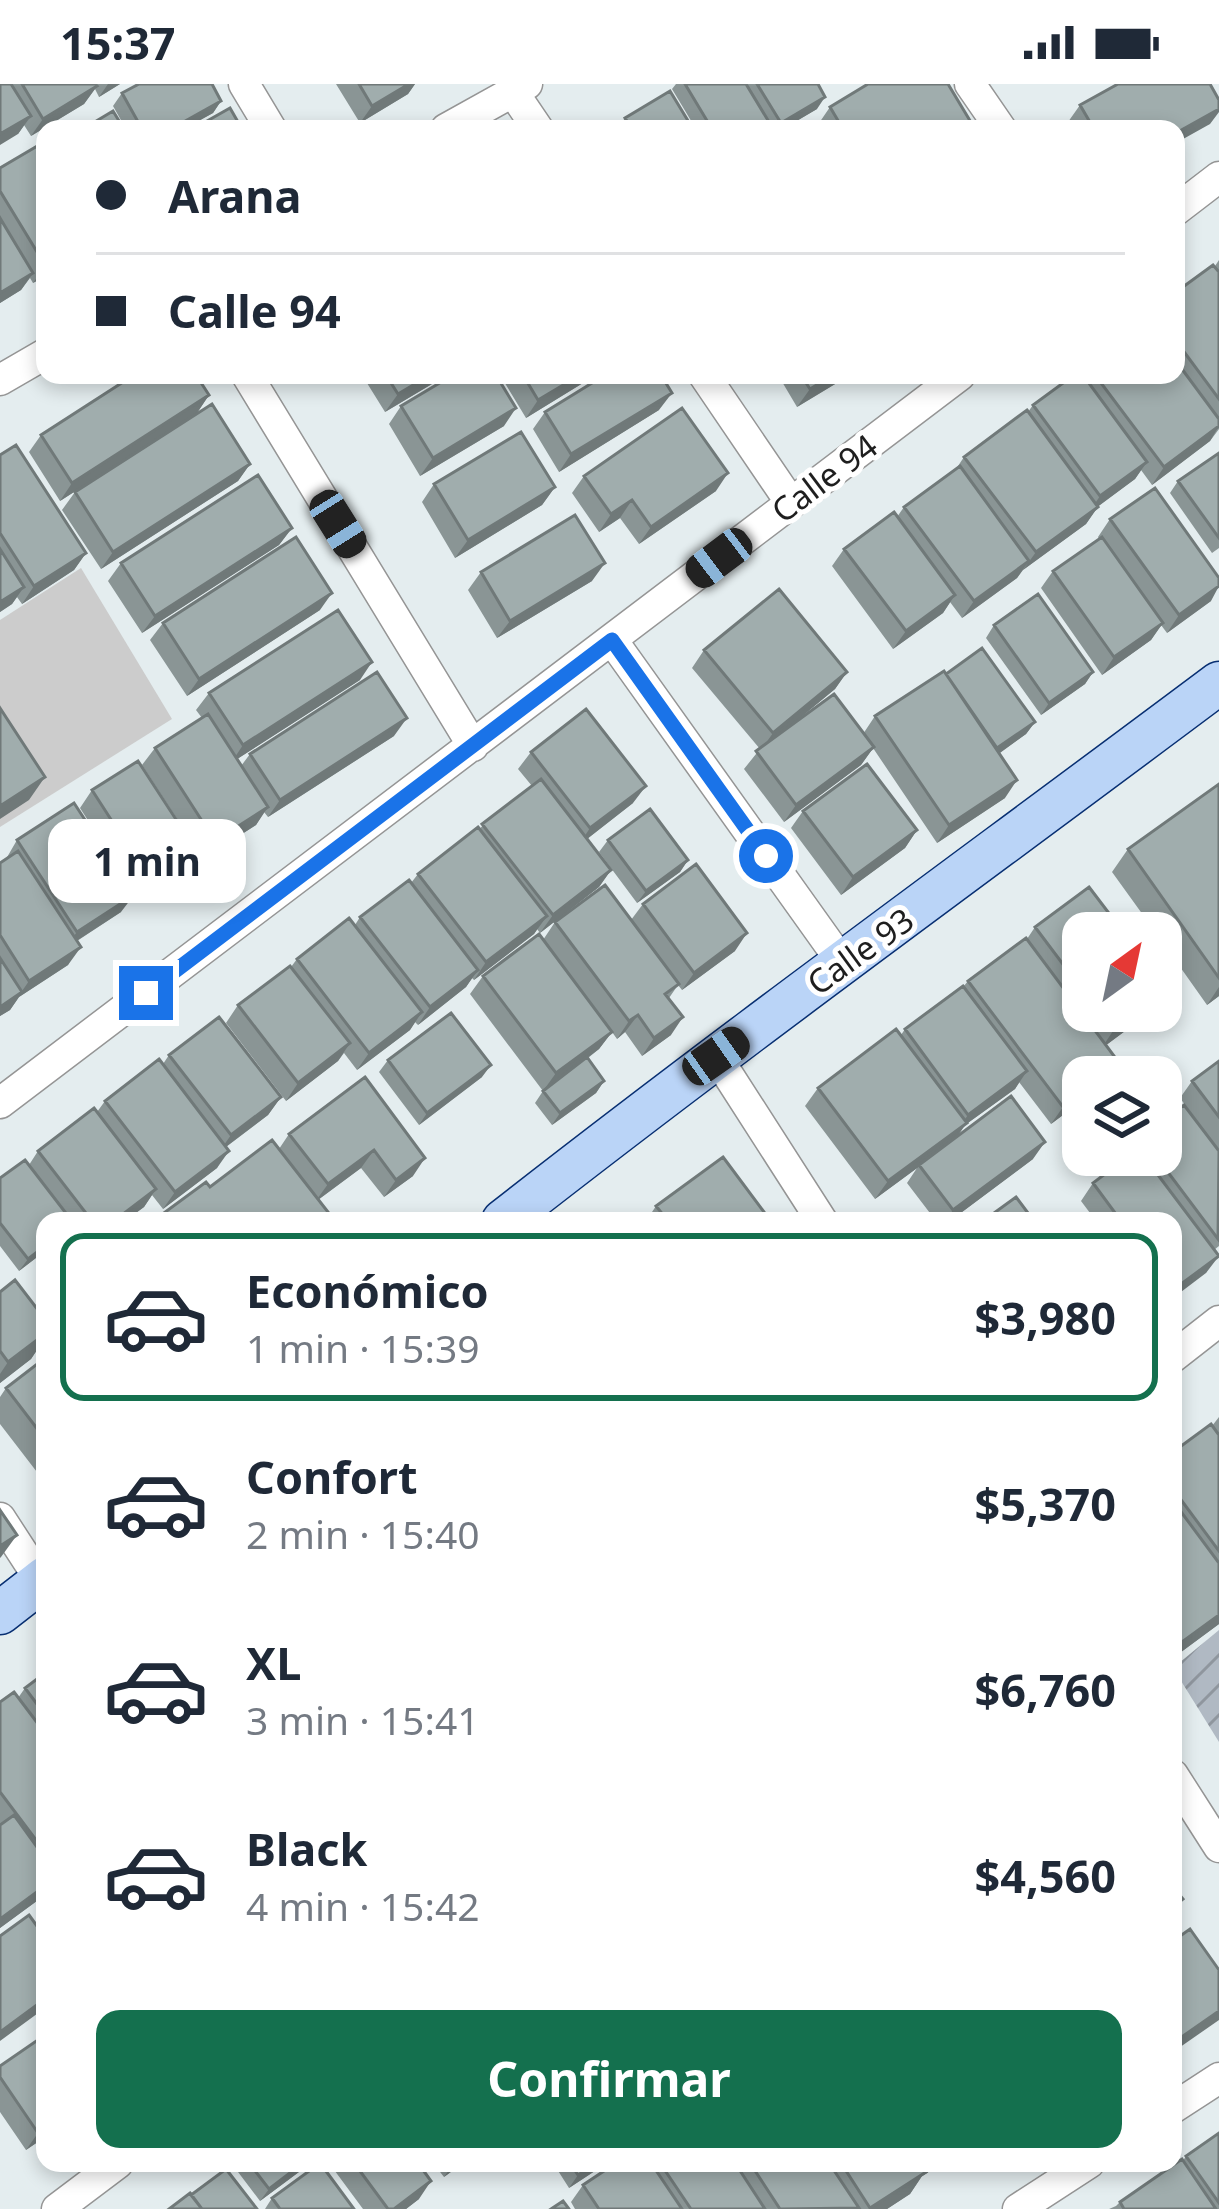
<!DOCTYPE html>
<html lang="es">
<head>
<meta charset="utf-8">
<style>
	body { margin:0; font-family:"Noto Sans",sans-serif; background:#f6f6f7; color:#1f2937; height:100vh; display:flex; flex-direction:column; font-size:45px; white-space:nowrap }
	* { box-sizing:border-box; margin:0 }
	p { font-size:39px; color:#747a83 }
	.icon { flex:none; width:66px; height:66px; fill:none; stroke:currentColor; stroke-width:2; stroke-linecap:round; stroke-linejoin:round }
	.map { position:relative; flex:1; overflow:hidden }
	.panel { position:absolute; left:36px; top:1128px; width:1146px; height:960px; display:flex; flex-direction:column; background:#fff; border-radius:24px; box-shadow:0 6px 18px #0003 }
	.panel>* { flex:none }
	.hud { position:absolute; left:36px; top:36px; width:1149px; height:264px; border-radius:24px; box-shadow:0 6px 18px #0003; display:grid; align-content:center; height:264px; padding:0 60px; background:#fff }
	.needle { width:78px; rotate:33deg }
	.fabs { position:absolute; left:1062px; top:828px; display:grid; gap:24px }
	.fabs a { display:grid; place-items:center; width:120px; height:120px; border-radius:24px; background:#fff; box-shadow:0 6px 18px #0003; font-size:60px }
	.end { position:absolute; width:54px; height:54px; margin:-27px; border:15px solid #1a73e8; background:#fff; box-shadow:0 0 0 6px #fff }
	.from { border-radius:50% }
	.bubble { position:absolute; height:84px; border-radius:24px; background:#fff; box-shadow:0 6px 18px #0003; font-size:39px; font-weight:700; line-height:84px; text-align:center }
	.car { position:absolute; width:36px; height:72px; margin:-36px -18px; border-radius:15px; box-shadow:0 0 9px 3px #0007; background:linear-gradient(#222 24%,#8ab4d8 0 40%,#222 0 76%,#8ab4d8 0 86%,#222 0) }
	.hud b { display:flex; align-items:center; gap:42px; height:114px; font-size:45px }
	.hud b+b { border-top:3px solid #e0e1e3 }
	.hud i { width:30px; height:30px; background:#1f2937 }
	ul { padding:21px 0 0; list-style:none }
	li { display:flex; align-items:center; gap:36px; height:168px; margin:0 24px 18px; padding:0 36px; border:6px solid transparent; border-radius:24px }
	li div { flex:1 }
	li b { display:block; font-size:45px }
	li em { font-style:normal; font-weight:700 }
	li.current { border-color:#14704e }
	li>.icon { width:108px; height:108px; stroke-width:1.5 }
	.action { display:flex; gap:24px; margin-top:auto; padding:24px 60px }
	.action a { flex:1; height:138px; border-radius:24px; background:#14704e; color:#fff; font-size:48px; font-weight:700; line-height:138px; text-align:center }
	.status { display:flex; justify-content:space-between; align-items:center; height:84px; padding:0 60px; background:#fff; direction:ltr }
	.status svg { height:33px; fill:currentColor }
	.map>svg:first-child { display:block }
</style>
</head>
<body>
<div class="status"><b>15:37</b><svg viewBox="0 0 49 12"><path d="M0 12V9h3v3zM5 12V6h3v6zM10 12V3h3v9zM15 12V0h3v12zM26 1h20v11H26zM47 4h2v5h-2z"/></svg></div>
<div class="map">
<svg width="1219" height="2125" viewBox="0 0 1219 2125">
	<defs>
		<pattern id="construction-furrows" width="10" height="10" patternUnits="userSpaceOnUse" patternTransform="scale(3)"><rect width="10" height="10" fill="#b0b9c3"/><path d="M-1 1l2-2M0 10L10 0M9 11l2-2" fill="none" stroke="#8f969e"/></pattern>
	</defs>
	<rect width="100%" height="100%" fill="#e4edef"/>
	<path fill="#ccc" d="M81,484L172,635L0,743V536Z"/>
	<path fill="url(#construction-furrows)" d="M1219,1546V1658L1173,1584Z"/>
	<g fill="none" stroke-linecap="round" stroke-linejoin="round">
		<defs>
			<path id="street" d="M244,0L271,45
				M970,0L1001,45
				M513,8L538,45
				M446,45L527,0
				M1176,126L1219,93
				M247,291L473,662
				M704,291L791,419
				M0,296L45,270
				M612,556L844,881
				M716,972L822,1137
				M0,1019L960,291
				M1173,1273L1219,1237
				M0,1434L41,1497
				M1173,1691L1219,1763
				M1173,2024L1219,1994
				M57,2125L118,2079
				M1018,2125L1089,2079"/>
			<path id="secondary" d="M503,1137C738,953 980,778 1219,599
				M0,1529L45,1494"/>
		</defs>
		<use href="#street" stroke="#959595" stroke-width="33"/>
		<use href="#secondary" stroke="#082f72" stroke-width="45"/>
		<use href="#street" stroke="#fff" stroke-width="30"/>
		<use href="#secondary" stroke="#bad4f7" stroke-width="42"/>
	</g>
	<path fill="#8a9595" d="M0,0H120L99,13L95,5L84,20L31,52L24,41L18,50Z
		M336,0H415L408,10L360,39Z
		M676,0H818L817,25L783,45H696L672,5Z
		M1212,4L1210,40L1176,45H1072L1068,38L1080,21Z
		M122,9L221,17L213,29L184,45H126L113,22Z
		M830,23L975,45H815Z
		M625,34L693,45H617Z
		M45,70V192L33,199L30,194L21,206L0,219V84Z
		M1219,176V345L1210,357L1152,401L1141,386L1135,395L1098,422L1086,440L1023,486L1017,494L962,534L950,518L943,529L893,565L832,482L844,465L897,433L904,423L956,385L964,373L1028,328L1033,321L1074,291H1176V208L1215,182Z
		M362,291H447L385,328Z
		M500,291H596L526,334Z
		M778,291H850L797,323Z
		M209,311L197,329L60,417L29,368L41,351Z
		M401,322L504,342L420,392L389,340Z
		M659,326L559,388L533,345L545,328Z
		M1219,369V464L1212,469L1170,409L1178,397Z
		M0,371L86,469L74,486L22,520L17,513L12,520L0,528Z
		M250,380L238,397L101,485L62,426L75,408Z
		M584,392L716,407L639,460L620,434L599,448L572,409Z
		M434,400L555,403L542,421L455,474L422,418Z
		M1110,435L1211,517L1167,549L1161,541L1151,556L1102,591L1041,504L1053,487L1099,455L1098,453Z
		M292,444L279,461L142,549L108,497L121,479Z
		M481,488L592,497L497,554L468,506Z
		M320,526L187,612L150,556L163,539Z
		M994,541L1093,588L1085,600L1041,631L986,554Z
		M704,566L847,588L835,605L788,644L863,650L875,632L946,590L1035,638L1026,650L999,669L1005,714L937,759L873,664L861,681L784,738L744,685L760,665L692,584Z
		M360,596L237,675L241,682L250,670L394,652L268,733L264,728L256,741L203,775L142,681L155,664L202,634L196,626L209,609Z
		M531,668L633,719L587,755L611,786L599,803L540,849L537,845L534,850L474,896L472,894L466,903L418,941L415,938L410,946L357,986L344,969L338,977L286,1017L226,939L238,921L291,883L297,875L355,841L360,833L411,799L418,790L479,745L532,702L518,685Z
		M1219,700V912L1207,921L1161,856V849H1156L1112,788L1128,765Z
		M92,706L194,763L182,781L136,811L80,724Z
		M803,727L917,746L905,764L841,811L791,744Z
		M17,756L121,828L77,857L68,881L19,913L10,926L0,932V779L6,775Z
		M608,756L688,776L680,788L637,819L599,768Z
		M643,820L735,867L682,906L678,901L669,914L671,951L642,972L625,948L617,955L612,948L599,965L588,974L604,997L596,1009L552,1041L535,1019L543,1007L470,910L483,892L543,856L555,838L631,836Z
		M1035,843L1083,849V927H1152L1106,961L1120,980L1111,993H1083V1016L1051,1040L1019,998L1015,1005L965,1041L957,1053L1033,1075L950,1137H936L907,1099L917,1084L875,1115L805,1022L818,1004L901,951L905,945L963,903L968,897L1027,855Z
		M169,971L281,1013L268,1031L226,1063L217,1084L163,1125L152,1111L144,1123L125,1137H45V1167L19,1187L0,1162V1094L29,1081L38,1067L97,1028L105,1017L163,980Z
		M388,976L482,993L419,1041L379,988Z
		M1219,977V1067L1180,1014L1192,997Z
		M365,993L413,1092L384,1113L361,1084L318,1116L210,1103L279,1065L289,1050Z
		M1219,1067V1162L1214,1166L1206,1189L1173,1137H1096L1081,1117L1093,1099L1130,1071Z
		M656,1122L769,1137H646Z
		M0,1208L45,1235V1254L31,1275L0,1299Z
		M45,1274V1389L40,1392L0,1340V1313L6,1304Z
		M1219,1333V1540L1173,1574V1368L1212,1342Z
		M45,1589V1811L0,1844V1618L18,1614L25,1604Z
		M0,1982L45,2053L26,2066L0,2028Z
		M1219,2049V2125H1109L1116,2122L1120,2118L1183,2077L1186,2072Z
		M239,2079H311L260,2117L235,2084Z
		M329,2079H418L419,2115L406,2125H363Z
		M433,2079H463L444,2093Z
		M558,2079H607L569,2104L555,2082Z
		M660,2079H943L922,2092L910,2110L887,2125H575L571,2118L583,2101L655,2086Z
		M272,2114L354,2125H265Z"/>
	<path fill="#707979" d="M108,0H120L99,13Z
		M409,0H415L408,10L360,39L372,22Z
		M97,2L84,20L31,52L43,35Z
		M825,13L817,25L783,45H777L781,39Z
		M221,17L213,29L184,45H171Z
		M1219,25V28L1210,40L1176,59V49Z
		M31,32L18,50L0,61V50Z
		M45,183V192L33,199Z
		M33,189L21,206L0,219V209Z
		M430,291H447L385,328L398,310Z
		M580,291H596L526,334L538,316Z
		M833,291H850L797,323L810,305Z
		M672,309L659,326L559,388L571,370Z
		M209,311L197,329L60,417L72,399Z
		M516,324L504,342L420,392L433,374Z
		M1219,342L1210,357L1152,401L1164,383Z
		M1147,378L1135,395L1088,430L1100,412Z
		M250,380L238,397L101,485L113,468Z
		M728,389L716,407L639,460L651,443Z
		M555,403L542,421L455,474L468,456Z
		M632,416L620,434L599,448L611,430Z
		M1098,423L1086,440L1023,486L1036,468Z
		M292,444L279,461L142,549L155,532Z
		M86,469L74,486L22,520L34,502Z
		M1029,477L1017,494L962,534L974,517Z
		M605,479L592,497L497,554L510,537Z
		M1219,502L1211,517L1167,549L1179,531Z
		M24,503L12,520L0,528V518Z
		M332,509L320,526L187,612L199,595Z
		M955,511L943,529L893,565L906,547Z
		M1163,539L1151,556L1102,591L1114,573Z
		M372,578L360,596L231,679L243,661Z
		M847,588L835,605L761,666L773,649Z
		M1093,588L1085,600L1041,631L1049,619Z
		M407,634L394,652L268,733L280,716Z
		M1035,638L1026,650L989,677L997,664Z
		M874,663L861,681L784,738L796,721Z
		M45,693L29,716L0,735V722Z
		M1017,696L1005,714L937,759L949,741Z
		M646,702L633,719L578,762L590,744Z
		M268,723L256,741L203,775L215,757Z
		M917,746L905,764L841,811L853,793Z
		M194,763L182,781L136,811L148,793Z
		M688,776L680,788L637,819L646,807Z
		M611,786L599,803L540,849L553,831Z
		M134,811L121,828L64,865L77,848Z
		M547,832L534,850L474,896L486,878Z
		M747,849L735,867L682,906L694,889Z
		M81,863L68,881L19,913L10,926L0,932V923L20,910L29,897Z
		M478,886L466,903L418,941L430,923Z
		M1219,903V912L1207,921Z
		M1141,927H1152L1101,965L1113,947Z
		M422,928L410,946L357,986L369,969Z
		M638,931L625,948L617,955L629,937Z
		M683,933L671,951L642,972L654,954Z
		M612,948L599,965L543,1007L556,989Z
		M350,959L338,977L286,1017L298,999Z
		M491,981L482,993L419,1041L427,1029Z
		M1027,987L1015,1005L965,1041L954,1057L875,1115L888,1097L957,1046L968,1031Z
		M604,997L596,1009L552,1041L560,1029Z
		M1083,1008V1016L1051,1040L1063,1023Z
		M281,1013L268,1031L219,1068L231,1051Z
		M1045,1058L1033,1075L950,1137H945L953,1126Z
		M374,1066L361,1084L315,1118L328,1100Z
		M229,1067L217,1084L163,1125L175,1108Z
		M425,1074L413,1092L384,1113L396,1096Z
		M156,1105L144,1123L125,1137H114Z
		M45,1162V1167L19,1187L28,1175Z
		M1219,1172L1206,1189L1173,1214V1206Z
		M45,1250V1254L31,1275L0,1299V1290L8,1278Z
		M17,1451L1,1473L0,1474V1462Z
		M1219,1531V1540L1173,1574L1182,1558Z
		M45,1802V1811L0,1844V1835Z
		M45,1915V1924L0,1957V1948Z
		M1219,1927V1936L1173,1968V1959Z
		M45,2044V2053L26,2066L38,2049Z
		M303,2079H311L260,2117L269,2105Z
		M454,2079H463L444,2093Z
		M597,2079H607L569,2104L578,2091Z
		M928,2079H943L922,2092L910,2110L887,2125H869L916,2094Z
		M431,2097L419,2115L406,2125H394Z"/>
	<path fill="#a0adad" stroke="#707979" stroke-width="3" d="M0,0H11L31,32L0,50Z
		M22,0H95L97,2L43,35Z
		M139,0H212L221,17L171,45H142L122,9Z
		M359,0H409L372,22Z
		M685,0H746L772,43L769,45H712Z
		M757,0H818L825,13L781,39Z
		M868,0H948L975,45H843L830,23Z
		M1118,0H1210L1219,16V25L1176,49V45H1094L1080,21Z
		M670,7L693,45H632L625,34Z
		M230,24L242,45H193Z
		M113,27L124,45H83Z
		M39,61L45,70V181L0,107V84Z
		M0,134L33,189L0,209Z
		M1213,181L1219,188V315L1176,257V208Z
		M1176,277L1219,335V342L1164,383L1095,291H1176Z
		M134,291H196L209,311L72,399L41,351Z
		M386,291H430L398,310Z
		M453,291H496L516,324L433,374L401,322Z
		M523,291H580L538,316Z
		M605,291H661L672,309L571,370L545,328Z
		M801,291H833L810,305Z
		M1074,291H1083L1147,378L1100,412L1033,321Z
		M212,320L250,380L113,468L75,408Z
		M682,324L728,389L651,443L632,416L611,430L584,392Z
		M1027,326L1098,423L1036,468L964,373Z
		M521,348L555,403L468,456L434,400Z
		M16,361L86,469L34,502L0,449V371Z
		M1219,369V454L1178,397Z
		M960,382L1029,477L974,517L904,423Z
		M258,391L292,444L155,532L121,479Z
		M1155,404L1219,494V502L1179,531L1110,435Z
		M894,428L955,511L906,547L844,465Z
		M575,431L605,479L510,537L481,488Z
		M296,453L332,509L199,595L163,539Z
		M1102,453L1163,539L1114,573L1053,487Z
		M0,465L24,503L0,518Z
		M779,505L847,588L773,649L704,566Z
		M1038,510L1093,588L1049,619L994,541Z
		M338,526L372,578L243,661L209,609Z
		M982,564L1035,638L997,664L946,590Z
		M944,587L1017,696L949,741L875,632Z
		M377,588L407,634L280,716L250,670Z
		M834,610L874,663L796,721L756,667Z
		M0,624L45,693L0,722Z
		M586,625L646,702L590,744L531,668Z
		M208,630L268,723L215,757L155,664Z
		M138,677L194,763L148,793L92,706Z
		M867,680L917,746L853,793L803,727Z
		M541,695L611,786L553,831L482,740Z
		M1219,700V894L1128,765Z
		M74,719L134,811L77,848L17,756Z
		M650,725L688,776L646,807L608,756Z
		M478,743L547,832L486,878L418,790Z
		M18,767L81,863L29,897L0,851V779Z
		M696,780L747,849L694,889L643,820Z
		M409,796L478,886L430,923L360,833Z
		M605,801L679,900L665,910L683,933L654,954L638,931L629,937L555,838Z
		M1089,803L1124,849H1083V907L1035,843Z
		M349,834L422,928L369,969L297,875Z
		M539,850L612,948L556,989L483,892Z
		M1026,854L1120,980L1103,993H1083V1008L1063,1023L968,897Z
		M0,874L22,908L0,923Z
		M290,882L350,959L298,999L238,921Z
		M1161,898L1168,907L1161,912Z
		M963,902L1027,987L968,1031L905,945Z
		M1098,927H1141L1113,947Z
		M451,929L491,981L427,1029L388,976Z
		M219,933L281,1013L231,1051L169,971Z
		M896,945L967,1039L888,1097L818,1004Z
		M587,973L604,997L560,1029L543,1007Z
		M159,975L229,1067L175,1108L105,1017Z
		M1219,977V1033L1192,997Z
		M365,993L425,1074L396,1096L374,1066L328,1100L289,1050Z
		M1011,1012L1045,1058L953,1126L919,1081Z
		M1184,1021L1219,1067L1218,1155L1155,1071H1161V1038Z
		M94,1024L156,1105L114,1137H92L38,1067Z
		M272,1056L335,1137H153L206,1098L210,1103Z
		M1130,1071H1143L1219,1172L1173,1206V1137H1121L1093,1099Z
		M723,1073L770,1136L668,1137L656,1122Z
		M25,1076L72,1137H45V1162L28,1175L0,1139V1094Z
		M1016,1113L1034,1137H983Z
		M15,1196L45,1235V1250L8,1278L0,1267V1208Z
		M45,1274V1355L6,1304Z
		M1211,1340L1219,1351V1467L1173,1405V1368Z
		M1173,1417L1219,1479V1531L1182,1558L1173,1546Z
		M0,1426L17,1451L0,1462Z
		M45,1589V1631L25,1604Z
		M14,1608L45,1649V1768L0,1708V1618Z
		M14,1731L45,1774V1802L0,1835V1741Z
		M1173,1803L1183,1815L1173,1823Z
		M29,1831L45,1853V1915L0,1948V1852Z
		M1190,1845L1219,1886V1927L1173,1959V1857Z
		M45,1951V2044L38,2049L0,1993V1982Z
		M1219,2049V2119L1186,2072Z
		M1182,2075L1216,2125H1124L1120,2118Z
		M249,2079H303L269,2105Z
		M320,2079L354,2125H280L272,2114Z
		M354,2079H418L431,2097L394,2125H388Z
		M570,2079H597L578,2091Z
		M616,2079H651L682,2125H599L583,2101Z
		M660,2079H735L765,2125H691Z
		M750,2079H829L859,2124L780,2125Z
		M841,2079H920L926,2088L870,2124Z
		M226,2085L257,2125H202L191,2111Z
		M190,2109L202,2125H169Z
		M563,2117L569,2125H551Z"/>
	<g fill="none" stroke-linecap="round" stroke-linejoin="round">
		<path stroke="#1a73e8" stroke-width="15" d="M146,909L612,556L766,772"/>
	</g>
	<g text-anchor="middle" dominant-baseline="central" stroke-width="10" stroke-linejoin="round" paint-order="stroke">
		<g font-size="33" fill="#1e1e1e" stroke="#fff">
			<text transform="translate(824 394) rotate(-37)">Calle 94</text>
			<text transform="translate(860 867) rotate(-36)">Calle 93</text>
		</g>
	</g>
</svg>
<div class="fabs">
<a><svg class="needle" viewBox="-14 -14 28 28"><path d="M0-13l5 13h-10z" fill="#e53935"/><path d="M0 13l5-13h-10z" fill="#747a83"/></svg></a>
<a><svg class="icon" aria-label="layers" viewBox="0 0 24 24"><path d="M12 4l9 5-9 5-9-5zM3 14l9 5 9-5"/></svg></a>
</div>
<i class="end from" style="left:766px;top:772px"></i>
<i class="end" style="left:146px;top:909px"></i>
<div class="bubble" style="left:48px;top:735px;width:198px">1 min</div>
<i class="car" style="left:338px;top:440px;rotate:148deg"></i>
<i class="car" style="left:719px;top:474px;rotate:233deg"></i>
<i class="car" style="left:716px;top:972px;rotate:55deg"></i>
<div class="hud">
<b><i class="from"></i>Arana</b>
<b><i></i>Calle 94</b>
</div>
<section class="panel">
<ul>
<li class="current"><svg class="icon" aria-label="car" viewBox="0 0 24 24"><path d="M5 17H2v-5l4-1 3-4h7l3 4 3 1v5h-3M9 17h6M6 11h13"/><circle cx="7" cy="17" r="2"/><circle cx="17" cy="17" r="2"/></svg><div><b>Económico</b><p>1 min · 15:39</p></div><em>$3,980</em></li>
<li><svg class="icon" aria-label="car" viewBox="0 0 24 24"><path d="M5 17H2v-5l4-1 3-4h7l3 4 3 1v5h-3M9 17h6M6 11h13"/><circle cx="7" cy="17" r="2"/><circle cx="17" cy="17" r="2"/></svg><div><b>Confort</b><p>2 min · 15:40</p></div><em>$5,370</em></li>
<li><svg class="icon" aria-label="car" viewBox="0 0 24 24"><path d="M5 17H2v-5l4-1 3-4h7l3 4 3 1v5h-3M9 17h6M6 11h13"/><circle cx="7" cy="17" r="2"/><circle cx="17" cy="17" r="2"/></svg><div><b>XL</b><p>3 min · 15:41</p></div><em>$6,760</em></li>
<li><svg class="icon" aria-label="car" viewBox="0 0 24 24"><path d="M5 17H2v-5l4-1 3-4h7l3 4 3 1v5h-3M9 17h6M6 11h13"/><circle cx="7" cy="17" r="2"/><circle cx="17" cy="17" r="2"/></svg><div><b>Black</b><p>4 min · 15:42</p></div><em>$4,560</em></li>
</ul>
<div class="action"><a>Confirmar</a></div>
</section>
</div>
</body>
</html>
